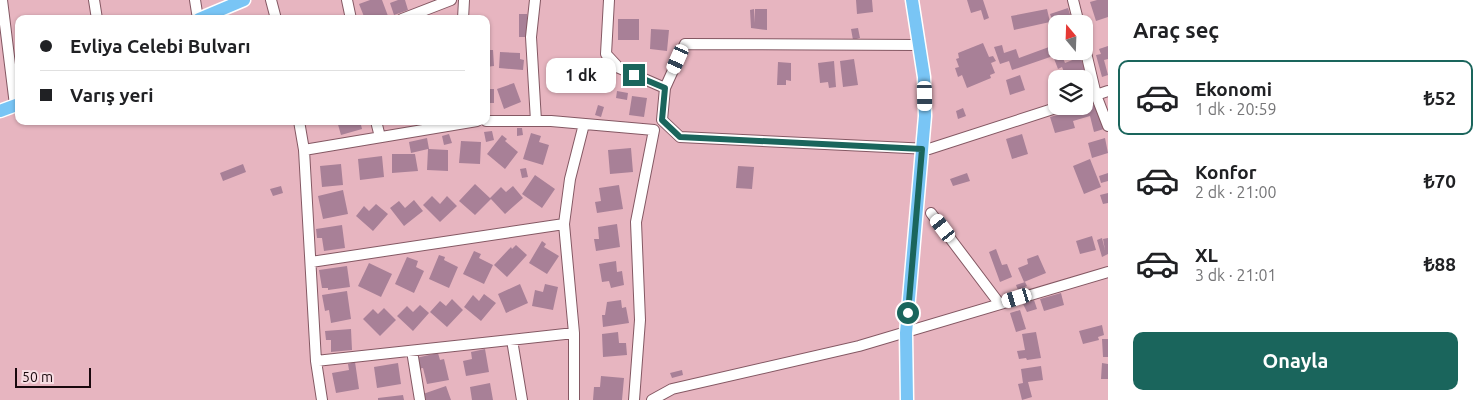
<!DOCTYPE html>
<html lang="tr">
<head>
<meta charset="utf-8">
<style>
	body { margin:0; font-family:Ubuntu,sans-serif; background:#f2f2f2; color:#202124; height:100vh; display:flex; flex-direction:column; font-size:19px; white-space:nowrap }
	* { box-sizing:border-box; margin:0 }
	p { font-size:16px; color:#757577 }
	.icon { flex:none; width:28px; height:28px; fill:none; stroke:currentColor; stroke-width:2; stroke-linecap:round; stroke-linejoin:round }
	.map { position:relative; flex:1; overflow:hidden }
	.sheet { display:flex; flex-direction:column; background:#fff; width:375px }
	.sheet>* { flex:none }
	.top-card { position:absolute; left:15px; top:15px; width:475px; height:110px; border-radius:10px; box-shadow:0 1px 4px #0004; display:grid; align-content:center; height:110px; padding:0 25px; background:#fff }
	.needle { width:32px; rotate:341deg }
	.controls { position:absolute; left:1048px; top:15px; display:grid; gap:10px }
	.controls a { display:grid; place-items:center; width:45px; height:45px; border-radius:10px; background:#fff; box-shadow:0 1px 4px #0004; font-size:25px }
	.scale { position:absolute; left:15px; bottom:12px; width:76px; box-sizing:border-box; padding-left:5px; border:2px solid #19080d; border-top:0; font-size:14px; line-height:18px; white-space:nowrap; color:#19080d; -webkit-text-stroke:4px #f7dde3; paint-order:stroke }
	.end { position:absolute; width:22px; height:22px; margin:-11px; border:6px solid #1a655c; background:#fff; box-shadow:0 0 0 2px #fff }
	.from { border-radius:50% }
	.bubble { position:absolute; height:35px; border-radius:10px; background:#fff; box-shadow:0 1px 4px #0004; font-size:16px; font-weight:700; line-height:35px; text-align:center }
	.car { position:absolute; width:15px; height:30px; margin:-15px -8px; border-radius:6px; box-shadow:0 0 4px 1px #0007; background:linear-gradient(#fff 24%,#345 0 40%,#fff 0 76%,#345 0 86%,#fff 0) }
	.top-card b { display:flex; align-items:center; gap:18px; height:48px; font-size:19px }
	.top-card b+b { border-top:1px solid #e0e0e0 }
	.top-card i { width:12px; height:12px; background:#202124 }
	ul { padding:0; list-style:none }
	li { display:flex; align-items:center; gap:15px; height:75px; margin:0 10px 8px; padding:0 15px; border:2px solid transparent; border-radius:10px }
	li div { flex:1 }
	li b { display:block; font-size:19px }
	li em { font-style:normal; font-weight:700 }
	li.on { border-color:#1a655c }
	li>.icon { width:45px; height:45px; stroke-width:1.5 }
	h2 { padding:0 25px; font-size:22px; line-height:60px }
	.action { display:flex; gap:10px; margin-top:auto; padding:10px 25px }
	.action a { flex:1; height:58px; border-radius:10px; background:#1a655c; color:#fff; font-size:20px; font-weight:700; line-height:58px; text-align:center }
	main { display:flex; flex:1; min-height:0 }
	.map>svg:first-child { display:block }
</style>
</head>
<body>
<main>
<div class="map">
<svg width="1108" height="400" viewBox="0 0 1108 400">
	<rect width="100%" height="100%" fill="#e7b5c0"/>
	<path fill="#a88097" d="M370,0H382L388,16L380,19H365L359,4Z
		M398,0H405L408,10L394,15L390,3Z
		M856,0H872L873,12L857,14Z
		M967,0H983L989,18L984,20L981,10L971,13Z
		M1097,0H1108V17L1096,21L1090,2Z
		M1068,8L1073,24H1056V31L1050,14Z
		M754,9V23L755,9H767V30L751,28L750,10Z
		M1047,9L1050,22L1014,30L1011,16Z
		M519,14H527V37H519Z
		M618,19H639V40H618Z
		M858,28L860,38L853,40L851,29Z
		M651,29L669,30L667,51L650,49Z
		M983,43L989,57L993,56L996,61L991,63L995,73L990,75L991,78L967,88L962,75L958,77L955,68L959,67L956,59L959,58L958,53Z
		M1002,45L1004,53L1016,49L1019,58L1049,47L1051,51L1056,48V51H1060L1065,63L1080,57L1086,71L1067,79L1062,67L1058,69L1053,56L1012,70L1009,61L1000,64L994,47Z
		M1108,46V59L1104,60L1108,75L1102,77L1096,55L1101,54L1099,49Z
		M486,50H493L494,66L486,67Z
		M500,52L520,53V59L524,60L523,70L499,68Z
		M854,59L858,85L843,87L840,61Z
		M834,61L836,87L829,88L828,82L820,83L818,63Z
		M778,62L791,63V81L786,80V85H777Z
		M1020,75L1025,90L1010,95L1006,80Z
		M514,83L521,102L504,109L497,89Z
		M486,89H494V103H486Z
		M617,91L628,93L627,100L616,98Z
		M632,96L647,98L644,117L629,115Z
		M1097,104L1104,129L1094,132L1090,116L1073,121L1075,128L1055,133L1050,117Z
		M598,105L604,107L601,117L595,115Z
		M963,108L966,116L958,119L956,111Z
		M337,121H360L362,129L341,135Z
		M517,128H522L523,135L517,136Z
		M492,131L494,140L486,142L484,132Z
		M531,133L541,136L539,142L549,145L543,165L523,159Z
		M449,134L452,143L444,145L442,136Z
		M1022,134L1028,154L1012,159L1006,139Z
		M502,135L507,139L505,141L518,152L505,169L487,154Z
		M427,138L429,149L448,150V171L427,170L428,149L411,153L409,142Z
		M1105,138L1108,153L1092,158L1088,143Z
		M461,141L481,142L480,164L459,163Z
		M631,148L633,172L610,174L608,150Z
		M392,154H415L418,171L392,173Z
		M382,156L384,177L360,180L358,159Z
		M1090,159L1101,187L1084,194L1073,166Z
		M243,164L246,172L223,181L220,173Z
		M341,164L343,185L322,187L320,166Z
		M738,166L754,167L752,189L736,188Z
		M526,168L528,177L522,178L520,169Z
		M967,173L970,181L953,186L950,179Z
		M1108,173V181L1101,183L1099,176Z
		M535,175L555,189L542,208L522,194Z
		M475,184L491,199L475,215L459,201Z
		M619,185L623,209L597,213L595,202L601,201L599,188Z
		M281,186L283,193L273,196L270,189Z
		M513,186L523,198L505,214L490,198L501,187L506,192Z
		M343,190L348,214L323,219L318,196Z
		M1108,193V203L1103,204L1100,195Z
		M432,196L440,204L447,196L457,206L440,222L423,205Z
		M414,200L423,211L404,226L390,208L399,201L405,208Z
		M376,204L388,214L373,231L356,216L364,206L369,211Z
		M617,224L620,247L596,251L594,239H599L598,227Z
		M342,225L345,248L324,251L322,238H317L316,229Z
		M1092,236L1096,250L1080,254L1076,241Z
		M1102,238L1105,250L1103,239L1108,238V254L1102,257L1097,240Z
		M542,241L546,244L544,247L559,256L547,274L529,263Z
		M516,245L527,255L507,277L494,265L511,247L512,249Z
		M996,249L1002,265L1007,264L1012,277L1000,282L989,252Z
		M474,251L481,254L479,258L493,265L484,284L463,274Z
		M439,255L445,257L444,260L458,267L449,288L429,279Z
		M1038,255L1046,273L1024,282L1018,268L1028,264L1027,259Z
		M407,257L418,261L416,267L424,271L414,293L395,284Z
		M616,261L617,272L622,271L624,285L611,288L609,281L602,282L599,264Z
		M369,263L392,274L381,297L358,286Z
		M347,266L350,287L328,290V288H322L319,270Z
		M1025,282L1027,286L1018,290L1016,285Z
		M520,284L528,303L506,313L498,294Z
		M545,284L558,287L553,310L532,306L535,290L543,292Z
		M347,291L351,319L331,323L329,310L325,311L322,295Z
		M1061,293L1064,305L1044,311L1040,299Z
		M484,294L496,303L481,321L464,307L473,295L479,301Z
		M452,299L463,310L447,327L430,312L440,301L446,306Z
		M621,300L622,308L626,307L629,323L603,327L602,315H605L607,302Z
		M1034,300L1037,309L1027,312L1023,304Z
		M420,305L429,313L413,331L397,316L407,306L413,312Z
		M384,308L396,320L380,336L363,319L373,309L378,314Z
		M1020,310L1026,329L1016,332L1010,313Z
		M1102,325L1104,335L1098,337L1099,340L1083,344L1079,331Z
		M351,329L352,350L331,352V340H326L325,331Z
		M618,332L619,343H626L627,355L603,357L602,334Z
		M1036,332L1041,358L1027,360L1026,358L1019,359L1017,351L1025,350L1022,334Z
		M1102,339H1108V357H1103Z
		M485,349L489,372L466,376L463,361L472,359L471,352Z
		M438,353L440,360L444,359L449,380L427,384L423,368L418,369L416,358Z
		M355,362L359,389L336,393L332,373L349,370L348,364Z
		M398,363L401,384L377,388L374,367Z
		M1102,363L1108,364V379H1101Z
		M1041,366L1043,380L1028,382L1032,397L1022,400L1018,384L1023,383L1021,369Z
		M682,370L683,375L672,378L670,373Z
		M601,376L624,378L622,400H593L594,387H600Z
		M490,383L493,400H472L470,387Z
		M446,386L451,400H425L423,394Z
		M403,395L404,400H378V398Z"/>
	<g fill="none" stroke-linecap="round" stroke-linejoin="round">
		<defs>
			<path id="minor" d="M2,0L15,105
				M94,0L97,19
				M195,0L198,19
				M271,0L276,19
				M347,0L351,19
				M535,0L531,37L536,121
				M609,0L606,54L619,68L665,88
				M1073,0L1079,24
				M402,19L451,0
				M463,19L464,0
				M1084,44L1096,95L1108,126
				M919,45L685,44L665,88L662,120L680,137L929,149L1062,106
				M1084,99L1108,91
				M299,121L304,150L316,361L322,400
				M376,121L380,137
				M486,121H551L654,130L636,222L640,320L634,400
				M304,150L477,121
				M931,213L999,303
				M311,262L564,224
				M512,340L522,400
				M412,351L420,400
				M316,361L574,333
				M574,400V333L564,224L570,179L584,124
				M652,400L672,389L859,346L1108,272"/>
			<path id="major" d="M199,19L244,0
				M0,111L19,104
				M907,400L906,333L925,116L924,77L912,0"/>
		</defs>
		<use href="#minor" stroke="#845863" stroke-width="12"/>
		<use href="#major" stroke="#fff" stroke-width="15"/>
		<use href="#minor" stroke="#fff" stroke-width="10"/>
		<use href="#major" stroke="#79c5f5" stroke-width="12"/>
	</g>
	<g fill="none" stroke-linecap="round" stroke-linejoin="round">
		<path stroke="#1a655c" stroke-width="6" d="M634,75L665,88L662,120L680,137L922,149L908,313"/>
	</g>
</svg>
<div class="controls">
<a><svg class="needle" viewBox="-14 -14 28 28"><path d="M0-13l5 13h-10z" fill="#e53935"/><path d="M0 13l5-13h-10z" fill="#757577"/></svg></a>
<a><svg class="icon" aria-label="layers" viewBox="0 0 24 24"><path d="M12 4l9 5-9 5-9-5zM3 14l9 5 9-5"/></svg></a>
</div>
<div class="scale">50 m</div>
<i class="end from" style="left:908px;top:313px"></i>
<i class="end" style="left:634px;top:75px"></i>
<div class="bubble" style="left:546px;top:58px;width:70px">1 dk</div>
<i class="car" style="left:678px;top:59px;rotate:204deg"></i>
<i class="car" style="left:925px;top:96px;rotate:179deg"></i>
<i class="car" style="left:943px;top:228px;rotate:323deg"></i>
<i class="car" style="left:1017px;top:298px;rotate:253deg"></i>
<div class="top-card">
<b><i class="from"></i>Evliya Celebi Bulvarı</b>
<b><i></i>Varış yeri</b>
</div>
</div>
<section class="sheet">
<h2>Araç seç</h2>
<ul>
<li class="on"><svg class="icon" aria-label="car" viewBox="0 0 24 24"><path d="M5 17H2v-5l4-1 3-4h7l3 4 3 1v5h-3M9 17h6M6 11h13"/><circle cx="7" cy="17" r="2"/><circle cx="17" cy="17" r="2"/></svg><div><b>Ekonomi</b><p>1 dk · 20:59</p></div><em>₺52</em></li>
<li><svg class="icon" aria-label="car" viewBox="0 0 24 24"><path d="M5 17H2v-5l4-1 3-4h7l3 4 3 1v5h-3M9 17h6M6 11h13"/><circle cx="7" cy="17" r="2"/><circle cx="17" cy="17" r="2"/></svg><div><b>Konfor</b><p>2 dk · 21:00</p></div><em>₺70</em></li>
<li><svg class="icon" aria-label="car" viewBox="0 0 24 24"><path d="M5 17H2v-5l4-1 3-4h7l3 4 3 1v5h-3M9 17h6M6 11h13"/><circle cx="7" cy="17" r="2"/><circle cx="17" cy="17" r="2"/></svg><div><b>XL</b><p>3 dk · 21:01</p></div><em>₺88</em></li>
</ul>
<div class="action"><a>Onayla</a></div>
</section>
</main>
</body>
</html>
